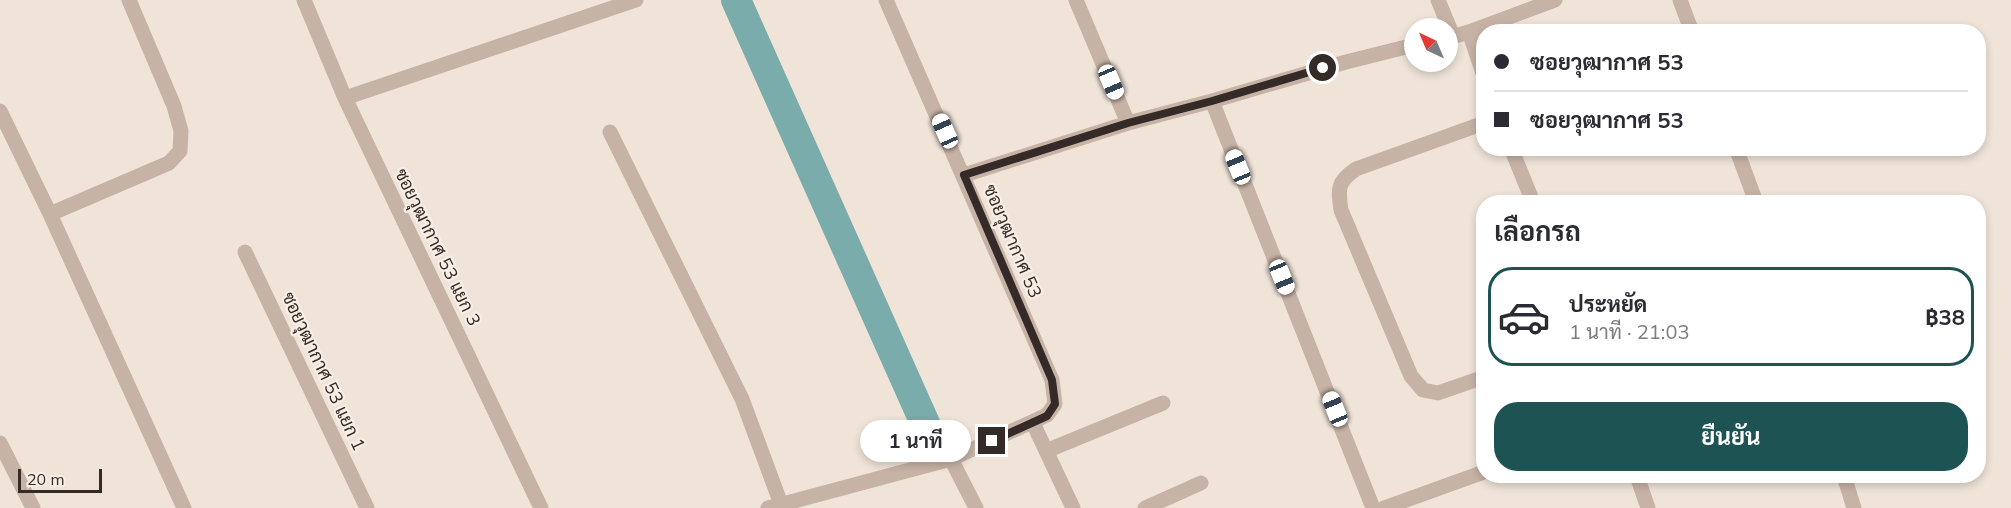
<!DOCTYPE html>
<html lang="th">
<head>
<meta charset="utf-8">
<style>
	body { margin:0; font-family:Mulish,Sarabun,sans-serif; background:#f2f2f3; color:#2b2b33; height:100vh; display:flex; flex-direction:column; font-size:22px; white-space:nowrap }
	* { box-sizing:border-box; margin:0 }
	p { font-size:20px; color:#7c7c81 }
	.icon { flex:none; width:33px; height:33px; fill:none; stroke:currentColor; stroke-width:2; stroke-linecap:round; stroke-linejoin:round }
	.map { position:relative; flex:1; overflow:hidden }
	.drawer { position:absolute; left:1476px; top:195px; width:510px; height:288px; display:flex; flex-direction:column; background:#fff; border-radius:24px; box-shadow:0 3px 9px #0003 }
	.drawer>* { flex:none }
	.banner { position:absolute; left:1476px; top:24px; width:510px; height:132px; border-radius:24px; box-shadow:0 3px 9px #0003; display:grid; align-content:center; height:132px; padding:0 18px; background:#fff }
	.needle { width:39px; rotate:316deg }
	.buttons { position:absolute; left:1404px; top:18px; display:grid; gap:12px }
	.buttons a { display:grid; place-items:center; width:54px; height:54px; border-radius:50%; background:#fff; box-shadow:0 3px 9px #0003; font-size:30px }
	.scale { position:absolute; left:18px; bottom:15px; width:84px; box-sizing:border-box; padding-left:6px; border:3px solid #342a27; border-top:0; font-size:16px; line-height:21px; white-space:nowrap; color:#342a27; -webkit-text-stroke:4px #f8eee5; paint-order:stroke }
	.end { position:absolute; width:27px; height:27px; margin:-14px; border:8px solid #342a27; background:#fff; box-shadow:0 0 0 3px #fff }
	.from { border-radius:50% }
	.bubble { position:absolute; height:42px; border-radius:21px; background:#fff; box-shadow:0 3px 9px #0003; font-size:20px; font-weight:700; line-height:42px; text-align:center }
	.car { position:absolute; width:18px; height:36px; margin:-18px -9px; border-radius:8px; box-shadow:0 0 4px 2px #0007; background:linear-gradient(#fff 24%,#345 0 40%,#fff 0 76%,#345 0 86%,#fff 0) }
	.banner b { display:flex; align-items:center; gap:21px; height:57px; font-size:22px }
	.banner b+b { border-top:2px solid #e1e1e2 }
	.banner i { width:15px; height:15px; background:#2b2b33 }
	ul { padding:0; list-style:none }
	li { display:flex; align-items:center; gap:18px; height:99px; margin:0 12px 9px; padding:0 6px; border:3px solid transparent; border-radius:24px }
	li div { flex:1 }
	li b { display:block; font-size:22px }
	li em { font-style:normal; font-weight:700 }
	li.on { border-color:#1e5353 }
	li>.icon { width:54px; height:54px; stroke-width:1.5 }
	h2 { padding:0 18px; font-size:27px; line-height:72px }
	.cta { display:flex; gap:12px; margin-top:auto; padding:12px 18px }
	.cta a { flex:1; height:69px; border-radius:24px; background:#1e5353; color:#fff; font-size:24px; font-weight:700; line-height:69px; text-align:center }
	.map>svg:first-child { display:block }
</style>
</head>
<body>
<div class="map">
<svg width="2011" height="508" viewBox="0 0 2011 508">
	<rect width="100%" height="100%" fill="#f0e4d9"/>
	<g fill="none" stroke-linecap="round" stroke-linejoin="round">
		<path stroke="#7aacab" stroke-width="30" d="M736,0L936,448"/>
		<path stroke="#c7b3a6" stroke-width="15" d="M304,0L345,98L541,508
			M1076,0L1128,123
			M1438,0L1453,36
			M1680,0L1692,32
			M1469,32L1484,76
			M1448,38L1469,32L1555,0
			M345,98L636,0
			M1212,101L1373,508
			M0,111L50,214L184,508
			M1484,123L1356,169C1337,182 1338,188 1341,210L1411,376L1423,390L1438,393L1484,377
			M610,132L742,399L781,504
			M1511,148L1533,202
			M1736,148L1756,202
			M964,175L1128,123L1212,101L1346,62L1414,45
			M50,214L169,163L180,151L181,131L174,106L129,0
			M245,252L367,508
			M1033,423L1073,508
			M0,443L33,508
			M1046,451L1163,403
			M951,459L976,508
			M1637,476L1648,508
			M1844,476L1854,508
			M768,508L951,459L1047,415L1055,404L1052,380L886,0
			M1145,508L1201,483
			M1384,508L1484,472"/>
	</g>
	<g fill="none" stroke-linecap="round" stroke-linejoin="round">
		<path stroke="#342a27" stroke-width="8" d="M992,441L1047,416L1055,404L1052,380L964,175L1128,123L1212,101L1323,68"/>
	</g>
	<g text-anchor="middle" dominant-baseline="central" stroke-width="4.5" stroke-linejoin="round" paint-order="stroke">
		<g font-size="18" fill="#342a27" stroke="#f8eee5">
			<text transform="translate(1013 241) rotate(67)">ซอยวุฒากาศ 53</text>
			<text transform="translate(438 247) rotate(64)">ซอยวุฒากาศ 53 แยก 3</text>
			<text transform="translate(324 371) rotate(65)">ซอยวุฒากาศ 53 แยก 1</text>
		</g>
	</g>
</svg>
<div class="buttons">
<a><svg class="needle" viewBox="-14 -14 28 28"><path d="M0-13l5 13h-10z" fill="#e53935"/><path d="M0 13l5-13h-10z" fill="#7c7c81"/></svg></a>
</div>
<div class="scale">20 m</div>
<i class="end from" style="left:1323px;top:68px"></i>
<i class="end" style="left:992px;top:441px"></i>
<div class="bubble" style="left:860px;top:420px;width:111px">1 นาที</div>
<i class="car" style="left:1111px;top:82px;rotate:157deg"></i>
<i class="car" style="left:945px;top:131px;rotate:336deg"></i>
<i class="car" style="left:1238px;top:167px;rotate:338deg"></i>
<i class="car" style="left:1282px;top:277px;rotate:158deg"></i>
<i class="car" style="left:1335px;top:409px;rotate:338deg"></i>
<div class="banner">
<b><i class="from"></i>ซอยวุฒากาศ 53</b>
<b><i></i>ซอยวุฒากาศ 53</b>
</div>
<section class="drawer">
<h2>เลือกรถ</h2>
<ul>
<li class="on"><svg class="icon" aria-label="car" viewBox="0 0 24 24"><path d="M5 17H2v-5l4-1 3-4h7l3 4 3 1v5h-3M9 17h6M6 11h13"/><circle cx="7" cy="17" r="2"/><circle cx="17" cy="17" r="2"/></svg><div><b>ประหยัด</b><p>1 นาที · 21:03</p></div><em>฿38</em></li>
</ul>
<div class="cta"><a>ยืนยัน</a></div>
</section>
</div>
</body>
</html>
